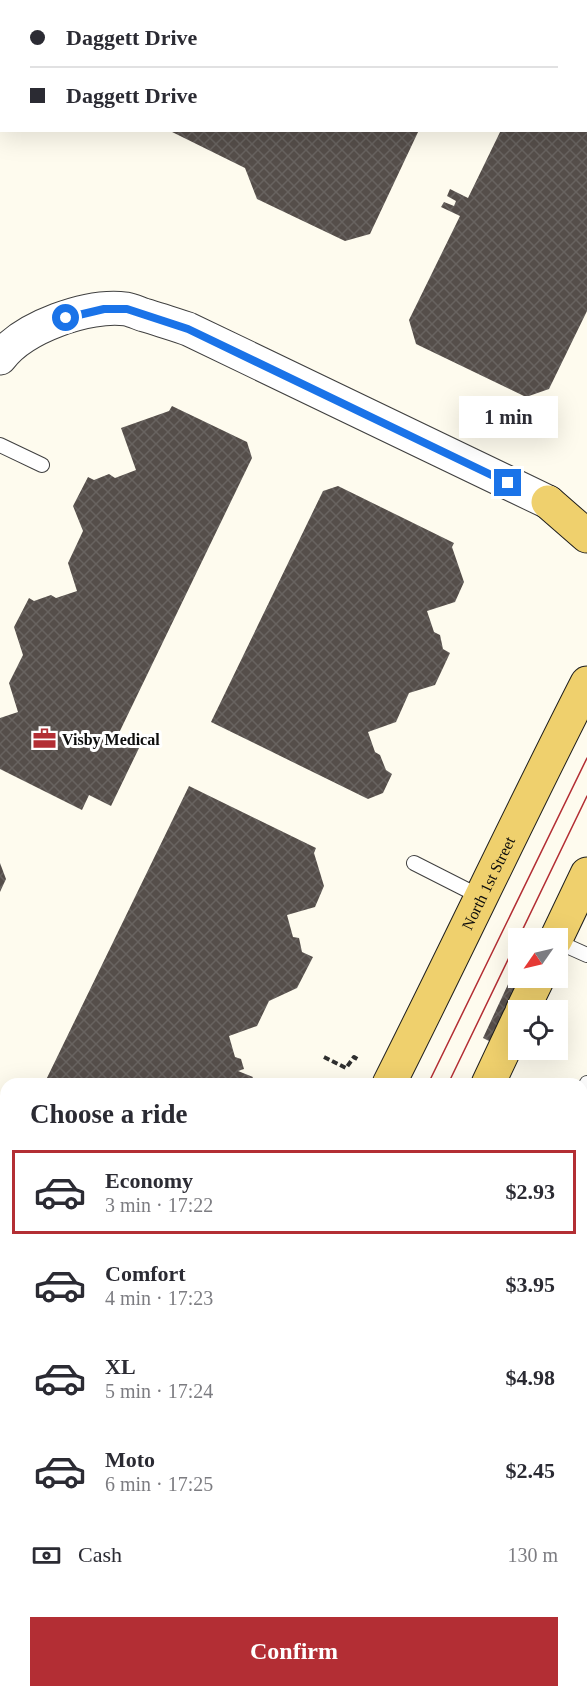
<!DOCTYPE html>
<html lang="en">
<head>
<meta charset="utf-8">
<style>
	body { margin:0; font-family:Georgia,serif; background:#f7f7f7; color:#2b2b33; height:100vh; display:flex; flex-direction:column; font-size:22px; white-space:nowrap }
	* { box-sizing:border-box; margin:0 }
	p { font-size:20px; color:#7c7c81 }
	.icon { flex:none; width:33px; height:33px; fill:none; stroke:currentColor; stroke-width:2; stroke-linecap:round; stroke-linejoin:round }
	.map { position:relative; flex:1; overflow:hidden }
	.drawer { position:absolute; left:0px; top:1078px; width:588px; height:620px; display:flex; flex-direction:column; background:#fff; border-radius:18px 18px 0 0; box-shadow:0 6px 24px #0002 }
	.drawer>* { flex:none }
	.banner { position:absolute; left:0px; top:0px; width:588px; height:132px; box-shadow:0 6px 24px #0002; display:grid; align-content:center; height:132px; padding:0 30px; background:#fff }
	.needle { width:39px; rotate:236deg }
	.fabs { position:absolute; left:508px; top:928px; display:grid; gap:12px }
	.fabs a { display:grid; place-items:center; width:60px; height:60px; border-radius:0px; background:#fff; box-shadow:0 6px 24px #0002; font-size:30px }
	.end { position:absolute; width:27px; height:27px; margin:-14px; border:8px solid #1a73e8; background:#fff; box-shadow:0 0 0 3px #fff }
	.from { border-radius:50% }
	.bubble { position:absolute; height:42px; border-radius:0px; background:#fff; box-shadow:0 6px 24px #0002; font-size:20px; font-weight:600; line-height:42px; text-align:center }
	.banner b { display:flex; align-items:center; gap:21px; height:57px; font-size:22px }
	.banner b+b { border-top:2px solid #e1e1e2 }
	.banner i { width:15px; height:15px; background:#2b2b33 }
	ul { padding:0; list-style:none }
	li { display:flex; align-items:center; gap:18px; height:84px; margin:0 12px 9px; padding:0 18px; border:3px solid transparent; border-radius:0px }
	li div { flex:1 }
	li b { display:block; font-size:22px }
	li em { font-style:normal; font-weight:600 }
	li.active { border-color:#b32e34 }
	li>.icon { width:54px; height:54px; stroke-width:1.5 }
	h2 { padding:0 30px; font-size:27px; line-height:72px }
	.pay { display:flex; align-items:center; gap:15px; height:66px; padding:0 30px; font-size:22px }
	.pay p { margin-inline-start:auto }
	.primary-button { display:flex; gap:12px; margin-top:auto; padding:12px 30px }
	.primary-button a { flex:1; height:69px; border-radius:0px; background:#b32e34; color:#fff; font-size:24px; font-weight:600; line-height:69px; text-align:center }
	.map>svg:first-child { display:block }
</style>
</head>
<body>
<div class="map">
<svg width="587" height="1697" viewBox="0 0 587 1697">
	<defs>
		<pattern id="building-cross-hatch" width="8" height="8" patternUnits="userSpaceOnUse" patternTransform="scale(1.5)"><rect width="8" height="8" fill="#554e4a"/><path d="M0 0l8 8M0 8l8-8" fill="none" stroke="#686360"/></pattern>
	</defs>
	<rect width="100%" height="100%" fill="#fefbee"/>
	<path fill="url(#building-cross-hatch)" d="M168,130H419L370,234L345,241L257,199L245,168Z
		M501,130H587V311L549,389L526,397L416,344L409,320L460,216L441,207L444,202L454,206L456,201L447,196L450,189L468,198Z
		M172,406L247,442L252,458L118,735L140,746L111,806L89,795L82,810L0,769V718L18,712L9,683L23,655L14,627L29,598L34,601L51,595L56,598L77,591L68,563L83,531L73,506L88,477L94,480L109,474L115,478L136,470L121,428L169,411Z
		M338,486L454,543L452,547L464,582L455,602L427,611L434,632L440,635L443,649L450,653L435,685L409,693L396,722L368,732L375,752L380,755L386,770L392,774L383,793L368,799L211,722L323,491Z
		M189,786L316,848L314,853L324,886L315,907L287,915L293,937L299,938L302,952L313,957L297,988L269,1001L257,1026L229,1036L235,1057L241,1059L244,1069L238,1071L253,1077L249,1084H44Z
		M0,863L6,879L0,892Z
		M510,980L518,984L491,1042L483,1038Z
		M582,1551L587,1553V1697H494L484,1692H582Z"/>
	<g fill="none" stroke-linecap="round" stroke-linejoin="round">
		<defs>
			<path id="service" d="M0,445L42,465
				M414,863L481,897
				M558,942L587,955
				M582,1093L587,1083"/>
			<path id="tertiary" d="M0,358C23,327 88,304 126,309C132,310 138,313 144,315C158,319 173,324 188,329L548,502"/>
			<path id="secondary" d="M582,1361L587,1363
				M582,1402L587,1404"/>
			<g id="primary">
				<path d="M548,502L587,536"/>
				<path d="M556,939L587,874"/>
				<path d="M522,1011L538,978"/>
				<path id="s1" d="M389,1084C456,951 519,816 587,683"/>
				<path d="M488,1084L519,1018"/>
				<path d="M92,1697L94,1692"/>
				<path d="M190,1697L192,1692"/>
			</g>
		</defs>
		<use href="#service" stroke="#404040" stroke-width="16"/>
		<use href="#tertiary" stroke="#404040" stroke-width="35"/>
		<use href="#secondary" stroke="#2f2f2f" stroke-width="35"/>
		<use href="#primary" stroke="#1e1e1e" stroke-width="35"/>
		<path stroke="#2f2f2f" stroke-width="4" stroke-dasharray="6 3" stroke-linecap="butt" d="M324,1057L346,1068L354,1057L359,1060"/>
		<use href="#service" stroke="#fff" stroke-width="14"/>
		<use href="#tertiary" stroke="#fff" stroke-width="33"/>
		<use href="#secondary" stroke="#f9f1ad" stroke-width="33"/>
		<use href="#primary" stroke="#efd06d" stroke-width="33"/>
		<path stroke="#b32e34" stroke-width="1.5" d="M428,1084L587,758
			M448,1084L587,796
			M134,1697L136,1692
			M150,1697L152,1692"/>
	</g>
	<g fill="none" stroke-linecap="round" stroke-linejoin="round">
		<path stroke="#1a73e8" stroke-width="8" d="M66,318L104,309H127L188,329L508,483"/>
	</g>
	<defs>
		<symbol id="office-bare" viewBox="-9 -9 18 18"><path d="M-6-3h4V-5.5h4V-3h4V5H-6ZM-1-4.5V-3h2v-1.5ZM-6 0V1H6V0Z" fill="#b32e34" stroke="#fff" stroke-width="2.5" paint-order="stroke"/></symbol>
	</defs>
	<g fill-rule="evenodd">
		<use href="#office-bare" x="28" y="722" width="33" height="33"/>
	</g>
	<g text-anchor="middle" dominant-baseline="central" stroke-width="6" stroke-linejoin="round" paint-order="stroke">
		<g font-size="16" font-weight="bold" fill="#0d0d0d" stroke="#fff" text-anchor="start">
			<text x="62" y="739">Visby Medical</text>
		</g>
		<g font-size="16" fill="#0d0d0d" stroke="#fff">
			<text stroke="none"><textPath href="#s1" startOffset="224">North 1st Street</textPath></text>
		</g>
	</g>
</svg>
<div class="fabs">
<a><svg class="needle" viewBox="-14 -14 28 28"><path d="M0-13l5 13h-10z" fill="#e53935"/><path d="M0 13l5-13h-10z" fill="#7c7c81"/></svg></a>
<a><svg class="icon" aria-label="locate" viewBox="0 0 24 24"><circle cx="12" cy="12" r="6"/><path d="M12 2v4M12 18v4M2 12h4M18 12h4"/></svg></a>
</div>
<i class="end from" style="left:66px;top:318px"></i>
<i class="end" style="left:508px;top:483px"></i>
<div class="bubble" style="left:459px;top:396px;width:99px">1 min</div>
<div class="banner">
<b><i class="from"></i>Daggett Drive</b>
<b><i></i>Daggett Drive</b>
</div>
<section class="drawer">
<h2>Choose a ride</h2>
<ul>
<li class="active"><svg class="icon" aria-label="car" viewBox="0 0 24 24"><path d="M5 17H2v-5l4-1 3-4h7l3 4 3 1v5h-3M9 17h6M6 11h13"/><circle cx="7" cy="17" r="2"/><circle cx="17" cy="17" r="2"/></svg><div><b>Economy</b><p>3 min · 17:22</p></div><em>$2.93</em></li>
<li><svg class="icon" aria-label="car" viewBox="0 0 24 24"><path d="M5 17H2v-5l4-1 3-4h7l3 4 3 1v5h-3M9 17h6M6 11h13"/><circle cx="7" cy="17" r="2"/><circle cx="17" cy="17" r="2"/></svg><div><b>Comfort</b><p>4 min · 17:23</p></div><em>$3.95</em></li>
<li><svg class="icon" aria-label="car" viewBox="0 0 24 24"><path d="M5 17H2v-5l4-1 3-4h7l3 4 3 1v5h-3M9 17h6M6 11h13"/><circle cx="7" cy="17" r="2"/><circle cx="17" cy="17" r="2"/></svg><div><b>XL</b><p>5 min · 17:24</p></div><em>$4.98</em></li>
<li><svg class="icon" aria-label="car" viewBox="0 0 24 24"><path d="M5 17H2v-5l4-1 3-4h7l3 4 3 1v5h-3M9 17h6M6 11h13"/><circle cx="7" cy="17" r="2"/><circle cx="17" cy="17" r="2"/></svg><div><b>Moto</b><p>6 min · 17:25</p></div><em>$2.45</em></li>
</ul>
<div class="pay"><svg class="icon" aria-label="cash" viewBox="0 0 24 24"><path d="M3 7h18v10H3z"/><circle cx="12" cy="12" r="2"/></svg>Cash<p>130 m</p></div>
<div class="primary-button"><a>Confirm</a></div>
</section>
</div>
</body>
</html>
